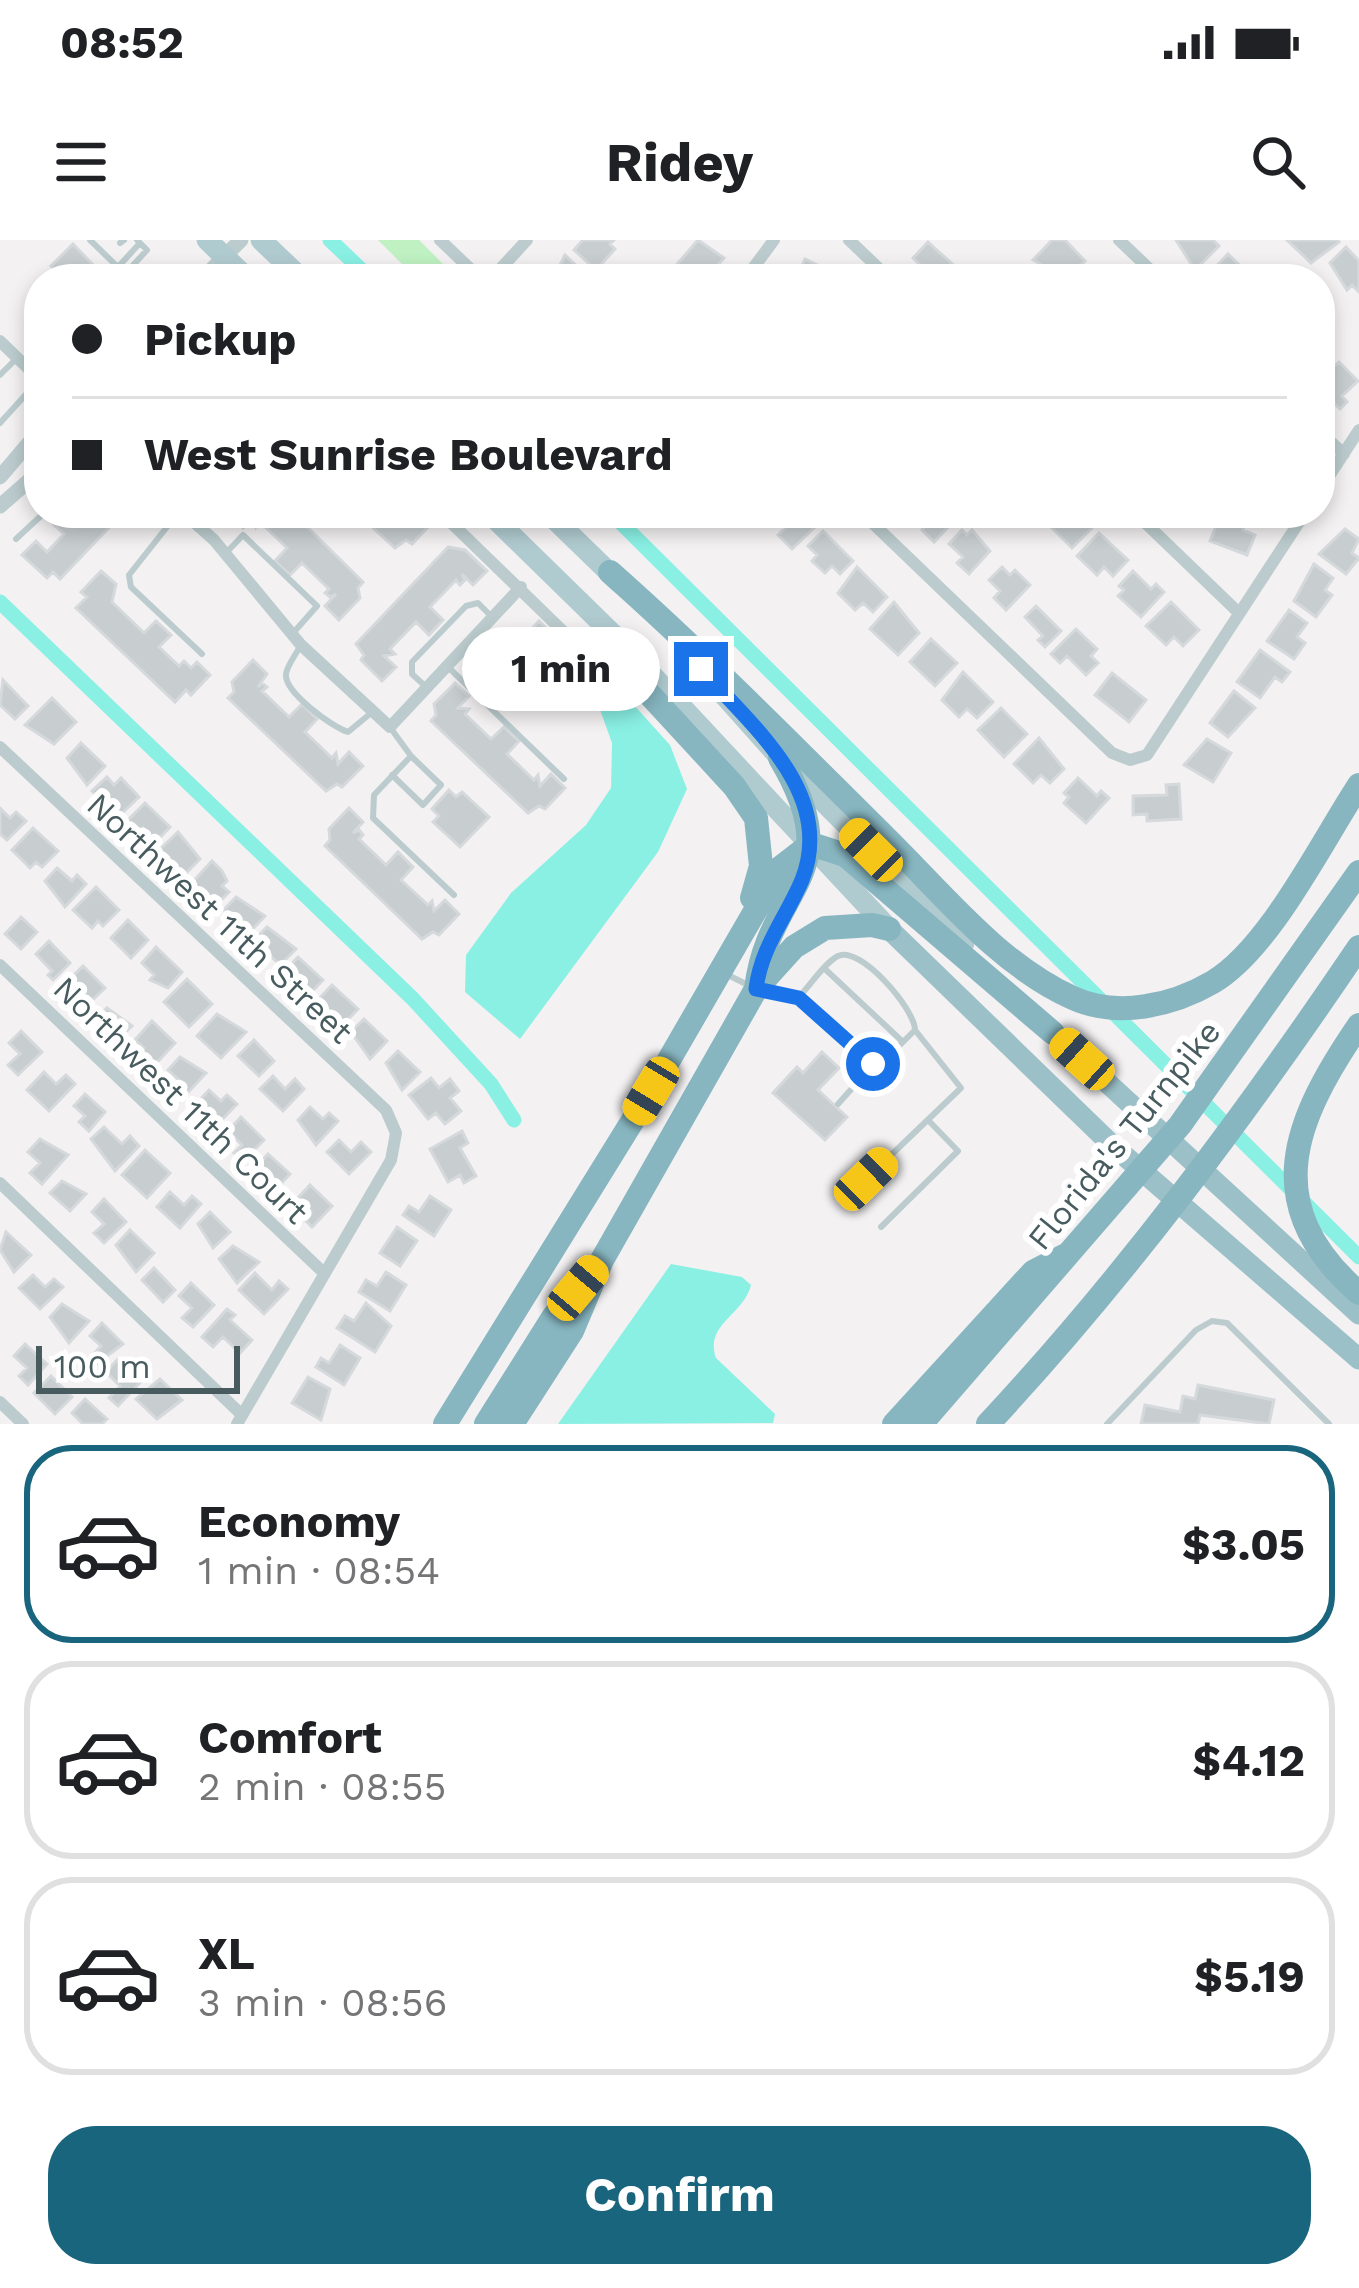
<!DOCTYPE html>
<html lang="en">
<head>
<meta charset="utf-8">
<style>
	body { margin:0; font-family:"Work Sans",sans-serif; background:#f6f6f6; color:#202124; height:100vh; display:flex; flex-direction:column; font-size:45px; white-space:nowrap }
	* { box-sizing:border-box; margin:0 }
	p { font-size:39px; color:#757577 }
	.icon { flex:none; width:66px; height:66px; fill:none; stroke:currentColor; stroke-width:2; stroke-linecap:round; stroke-linejoin:round }
	.map { position:relative; height:1184px; overflow:hidden }
	.side { display:flex; flex-direction:column; background:#fff; flex:1 }
	.side>* { flex:none }
	.hud { position:absolute; left:24px; top:24px; width:1311px; height:264px; border-radius:48px; box-shadow:0 6px 18px #0003; display:grid; align-content:center; height:264px; padding:0 48px; background:#fff }
	.scale { position:absolute; left:36px; bottom:30px; width:204px; box-sizing:border-box; padding-left:12px; border:6px solid #485c5f; border-top:0; font-size:33px; line-height:42px; white-space:nowrap; color:#485c5f; -webkit-text-stroke:9px #fff; paint-order:stroke }
	.end { position:absolute; width:54px; height:54px; margin:-27px; border:15px solid #1a73e8; background:#fff; box-shadow:0 0 0 6px #fff }
	.from { border-radius:50% }
	.bubble { position:absolute; height:84px; border-radius:42px; background:#fff; box-shadow:0 6px 18px #0003; font-size:39px; font-weight:700; line-height:84px; text-align:center }
	.car { position:absolute; width:36px; height:72px; margin:-36px -18px; border-radius:15px; box-shadow:0 0 9px 3px #0007; background:linear-gradient(#f5c518 24%,#345 0 40%,#f5c518 0 76%,#345 0 86%,#f5c518 0) }
	.hud b { display:flex; align-items:center; gap:42px; height:114px; font-size:45px }
	.hud b+b { border-top:3px solid #e0e0e0 }
	.hud i { width:30px; height:30px; background:#202124 }
	ul { padding:21px 0 0; list-style:none }
	li { display:flex; align-items:center; gap:36px; height:198px; margin:0 24px 18px; padding:0 24px; border:6px solid #e0e0e0; border-radius:48px }
	li div { flex:1 }
	li b { display:block; font-size:45px }
	li em { font-style:normal; font-weight:700 }
	li.on { border-color:#1a657e }
	li>.icon { width:108px; height:108px; stroke-width:1.5 }
	.primary-button { display:flex; gap:24px; margin-top:auto; padding:24px 48px }
	.primary-button a { flex:1; height:138px; border-radius:48px; background:#1a657e; color:#fff; font-size:48px; font-weight:700; line-height:138px; text-align:center }
	.status { display:flex; justify-content:space-between; align-items:center; height:84px; padding:0 60px; background:#fff; direction:ltr }
	.status svg { height:33px; fill:currentColor }
	header { display:flex; justify-content:space-between; align-items:center; height:156px; padding:0 48px; background:#fff; font-size:54px; font-weight:700 }
	.map>svg:first-child { display:block }
</style>
</head>
<body>
<div class="status"><b>08:52</b><svg viewBox="0 0 49 12"><path d="M0 12V9h3v3zM5 12V6h3v6zM10 12V3h3v9zM15 12V0h3v12zM26 1h20v11H26zM47 4h2v5h-2z"/></svg></div>
<header><svg class="icon" aria-label="menu" viewBox="0 0 24 24"><path d="M4 6h16M4 12h16M4 18h16"/></svg>Ridey<svg class="icon" aria-label="search" viewBox="0 0 24 24"><circle cx="10" cy="10" r="6"/><path d="M15 15l6 6"/></svg></header>
<div class="map">
<svg width="1359" height="1184" viewBox="0 0 1359 1184">
	<rect width="100%" height="100%" fill="#f3f1f2"/>
	<path fill="#bff1c2" d="M378,0H419L458,39H417Z"/>
	<path fill="#8af0e4" d="M605,433L670,505L687,549L658,612L520,799L465,752L466,715L511,653L586,585L611,548L612,503L598,464Z
		M671,1024L742,1037L751,1045C744,1075 704,1084 716,1118L775,1174L773,1183L558,1184Z"/>
	<g fill="none" stroke-linecap="round" stroke-linejoin="round">
		<path stroke="#8af0e4" stroke-width="15" d="M330,0L371,39
			M611,273L1359,1017
			M0,362L413,759L491,844L514,880"/>
	</g>
	<path fill="#c8ced0" stroke="#d5d9dc" stroke-width="3" d="M583,0H614L610,4L615,9L596,30L574,10Z
		M698,0L724,18L705,39H682L672,30Z
		M1052,0H1065L1085,21L1067,39L1033,20Z
		M1176,0H1213L1219,6L1195,30Z
		M1287,0H1337L1339,2L1311,23Z
		M928,2L959,30L950,39H935L913,18Z
		M73,4L97,29L88,39H64L51,26Z
		M1346,7L1359,21V52L1352,45L1347,50L1330,23Z
		M1228,14L1253,38L1252,39H1215L1209,34Z
		M565,15L587,36L583,39H553Z
		M805,19L836,34L833,39H796Z
		M1339,122L1358,141L1342,156L1347,162L1340,169L1320,149V140Z
		M65,273L75,282L84,273L120,276L60,339L53,332L47,338L22,315L36,301L47,312L64,294L54,285Z
		M293,273L363,342L358,348L360,358L339,380L325,366L336,354L330,357L325,353L329,349L302,323L290,335L275,321L287,308L260,282L256,287L254,276L243,288L229,274Z
		M357,273H409L407,280L423,273L433,282L412,304L406,300L395,308Z
		M803,273L816,286L792,309L778,295L785,288L771,275Z
		M919,273H944L953,282L934,302L922,290L929,282Z
		M1046,273H1080L1093,287L1072,308L1042,278Z
		M1221,274L1245,283L1243,290L1255,295L1247,315L1210,301Z
		M1345,289L1359,299L1352,313L1359,318L1346,334L1319,314Z
		M962,290L967,295L972,290L990,311L969,334L957,323L963,317L949,304Z
		M823,291L853,321L840,334L832,326L825,333L812,321L817,315L808,306Z
		M1099,293L1128,320L1113,336L1104,327L1097,335L1077,316Z
		M448,307L465,310L487,331L473,345L462,334L465,340L460,345L456,340L430,367L443,380L429,395L416,382L390,409L395,414L384,416L396,427L382,441L361,420L364,415L356,404Z
		M1314,324L1333,338L1325,350L1332,355L1316,377L1294,361Z
		M857,327L887,357L873,372L863,363L855,370L838,353Z
		M1002,327L1010,335L1015,330L1030,345L1006,370L994,358L1000,351L989,340Z
		M101,331L116,344L112,362L144,393L156,381L171,395L159,407L179,426L184,421L191,428L197,422L210,435L191,455L186,450L175,462L76,368L87,357L81,352Z
		M1133,331L1151,349L1156,344L1164,352L1141,377L1118,356L1124,350L1119,346Z
		M894,362L919,393L898,415L870,389Z
		M1171,362L1199,390L1183,406L1174,397L1166,405L1146,386Z
		M1036,366L1061,391L1045,407L1038,400L1043,396L1025,377Z
		M1289,370L1307,383L1297,397L1305,403L1294,419L1267,401Z
		M539,381L560,402L511,456L472,419L490,401L507,417Z
		M1076,389L1097,409L1091,416L1098,423L1086,435L1067,416L1060,423L1051,414Z
		M931,399L957,423L935,446L910,422Z
		M1260,410L1290,432L1282,442L1275,437L1260,458L1237,442Z
		M253,420L267,434L258,447L262,443L267,447L262,451L289,477L302,464L317,479L305,492L332,518L336,513L338,524L349,512L363,526L342,547L337,544L326,551L228,458L234,452L232,442Z
		M963,432L993,462L977,478L967,469L959,477L942,460Z
		M1112,433L1146,460L1129,482L1095,455Z
		M3,440L28,466L15,479L0,465Z
		M455,443L469,456L458,468L469,469L465,474L491,499L504,487L519,501L507,514L534,540L538,535L540,546L551,534L565,548L545,569L539,566L528,573L431,481L436,475L434,464Z
		M1234,451L1255,468L1228,497L1210,483Z
		M52,458L76,482L54,504L25,485Z
		M1001,468L1027,494L1004,517L978,490Z
		M1039,498L1064,529L1050,543L1041,535L1033,543L1014,524Z
		M1207,499L1231,513L1213,542L1184,525Z
		M81,503L105,526L87,545L67,518Z
		M107,537L114,545L121,538L139,557L118,577L92,551Z
		M1078,538L1097,556L1101,551L1109,558L1086,583L1064,563L1069,557L1064,553Z
		M1179,544L1181,579L1147,581V574L1133,575V556L1167,555L1166,545Z
		M449,550L456,557L462,552L489,577L460,607L433,582L439,576L432,569Z
		M145,563L170,587L152,606L144,599L150,594L143,588L138,593L126,582Z
		M0,568L10,578L16,572L26,581L7,600L0,594Z
		M349,568L363,582L353,593L359,590L363,595L359,599L386,625L398,612L413,627L401,640L428,665L432,661L434,671L445,660L459,674L439,695L433,692L422,699L325,606L330,600L329,589Z
		M33,588L58,611L42,627L36,622L30,628L12,610Z
		M178,592L200,619L186,633L156,613Z
		M212,621L222,631L227,641L222,646L229,652L213,668L189,646Z
		M57,628L72,641L77,635L86,644L65,667L45,641Z
		M96,647L119,670L103,686L98,681L92,688L73,670Z
		M236,657L265,676L246,696L221,673Z
		M21,677L37,692L21,709L5,694Z
		M128,680L148,700L131,718L111,698Z
		M267,687L296,709L280,725L254,700Z
		M49,701L70,723L53,740L48,735L52,731L36,714Z
		M156,707L182,732L168,748L150,740L154,735L142,723Z
		M298,717L323,740L306,758L286,730Z
		M83,726L105,748L84,768L73,757L81,749L70,739Z
		M187,739L212,764L189,787L164,762Z
		M332,745L358,769L340,788L314,764Z
		M107,768L132,786L116,801L95,780Z
		M217,774L246,792L221,818L197,796Z
		M364,779L387,801L370,819L351,792Z
		M152,781L175,803L150,830L141,822L144,808L135,800Z
		M21,791L42,812L18,835L8,825L20,814L9,803Z
		M254,800L274,821L259,836L238,816Z
		M398,811L420,832L402,850L386,823Z
		M822,812L839,828L818,850L847,877L825,900L773,853L797,827L803,833Z
		M180,817L206,833L180,861L170,852L180,841L168,830Z
		M44,832L56,844L66,835L75,844L49,871L27,850Z
		M273,836L285,849L295,839L304,849L283,871L260,849Z
		M431,838L439,848L450,839L459,851L450,858L461,871L445,884L436,873L428,879L409,855Z
		M209,850L221,861L227,855L237,864L212,890L201,880L208,873L197,863Z
		M85,854L105,872L89,891L79,882L85,876L74,866Z
		M310,867L323,879L329,873L338,881L316,905L298,880Z
		M241,877L264,900L243,921L234,913L242,905L228,891Z
		M104,887L122,904L130,896L139,906L115,931L91,899Z
		M462,891L468,903L460,908L476,936L464,943L460,935L448,942L430,909Z
		M40,899L68,915L42,944L30,933L40,923L28,912Z
		M339,900L351,912L361,902L371,912L349,934L327,912Z
		M145,910L170,933L147,958L122,935Z
		M268,914L290,934L272,953L253,930Z
		M62,941L86,954L70,971L50,953Z
		M310,945L332,966L312,987L304,979L311,971L298,958Z
		M170,952L184,965L192,956L201,964L180,988L157,967Z
		M430,956L451,970L434,996L403,975L409,966L419,972Z
		M104,959L126,982L104,1003L94,993L104,984L92,972Z
		M210,972L230,992L213,1008L198,984Z
		M397,987L417,1001L400,1026L380,1013Z
		M130,990L154,1013L136,1032L116,1005Z
		M6,992L31,1015L14,1032L0,1010Z
		M233,1006L259,1022L237,1043L219,1019Z
		M154,1028L175,1050L163,1062L142,1040Z
		M386,1032L406,1045L390,1071L359,1052L366,1040L377,1046Z
		M255,1033L272,1050L279,1041L288,1049L264,1074L239,1050Z
		M33,1035L45,1047L54,1039L63,1047L40,1069L19,1048Z
		M191,1043L214,1065L193,1087L182,1078L192,1068L179,1056Z
		M366,1063L391,1086L375,1112L337,1088L345,1076L354,1081Z
		M62,1064L89,1081L69,1103L50,1077Z
		M227,1069L235,1075L230,1080L252,1100L240,1113L223,1097L213,1107L202,1097Z
		M102,1083L123,1104L95,1125L89,1119L101,1106L90,1096Z
		M25,1104L47,1124L28,1145L19,1136L27,1128L14,1116Z
		M340,1105L360,1118L344,1145L316,1127L321,1118L329,1123Z
		M118,1119L131,1131L140,1122L150,1132L118,1166L109,1158L120,1146L106,1132Z
		M51,1136L72,1157L55,1174L34,1153Z
		M308,1137L330,1149L321,1180L292,1163Z
		M160,1139L182,1160L157,1179L136,1159Z
		M1198,1145L1274,1160L1269,1184L1200,1175L1198,1184H1141L1145,1165L1180,1172L1183,1156L1195,1159Z
		M85,1159L107,1179L102,1184H83L72,1173Z"/>
	<g fill="none" stroke-linecap="round" stroke-linejoin="round">
		<path stroke="#bcccce" stroke-width="6" d="M90,0L125,34L120,39
			M120,3L124,0
			M118,27L140,3
			M125,34L147,10L137,0
			M0,135L15,120
			M0,183L39,140
			M29,248L39,258
			M178,273L129,335L131,347L202,414
			M16,299L44,273
			M227,312L243,295L317,366L294,392
			M299,408C295,416 287,426 286,434C284,452 332,487 348,492L371,473
			M447,426L564,539
			M425,446L412,434V422L466,366L478,363L490,375
			M392,490L411,516L374,555L373,578L454,655
			M392,535L423,565L441,545L411,516
			M825,729L903,802
			M726,734L752,747
			M764,751L798,758C809,747 824,723 838,716C860,705 915,769 915,790L882,823L873,825L798,758
			M838,864L873,825
			M866,939L961,848L915,790
			M881,987L958,911L928,880
			M1107,1184L1196,1090L1212,1081L1227,1083L1329,1184"/>
		<path stroke="#bcccce" stroke-width="12" d="M440,0L481,39
			M849,0L890,39
			M1119,0L1160,39
			M491,39L527,0
			M745,39L774,0
			M0,101L39,139
			M1320,192L1344,214
			M1320,250L1359,190
			M184,273L214,300L301,405L390,487L521,347
			M441,273L571,399
			M862,273L1112,513L1130,520L1147,515L1305,273
			M1135,273L1239,373
			M199,287L213,273
			M0,507L386,870L396,893L391,920L237,1184
			M0,725L324,1033
			M0,943L242,1175
			M0,1162L23,1184"/>
		<path stroke="#bcccce" stroke-width="15" d="M202,39L241,0
			M0,237L39,191
			M0,266L39,232"/>
		<path stroke="#b0cbd0" stroke-width="21" d="M207,0L248,39
			M261,0L302,39
			M489,273L623,404L889,689
			M548,273L620,343
			M707,436L780,518L964,703"/>
		<path stroke="#9cc0c8" stroke-width="21" d="M889,689L1112,905L1359,1119
			M1053,793L1359,1074"/>
		<path stroke="#87b6c1" stroke-width="24" d="M610,332C706,417 795,508 886,598C943,654 999,725 1073,758C1117,778 1172,766 1213,742C1270,708 1322,601 1359,545
			M623,404L639,443L734,546L756,578L761,626L752,658
			M811,604L845,615L1053,793
			M756,749C768,645 851,637 780,518
			M1359,785C1294,880 1257,965 1359,1053
			M445,1184L651,851L780,628L811,604
			M486,1184L554,1076L586,1038
			M512,1184L572,1091L602,1020L756,749L794,707L825,688L872,685L889,689
			M894,1184L1033,1032L1066,1015
			M921,1184L1180,885L1359,632
			M988,1184C1126,1036 1246,874 1359,707"/>
	</g>
	<g fill="none" stroke-linecap="round" stroke-linejoin="round">
		<path stroke="#1a73e8" stroke-width="15" d="M701,429C753,487 836,554 802,640C786,678 761,707 756,749L799,758L873,824"/>
	</g>
	<g text-anchor="middle" dominant-baseline="central" stroke-width="12" stroke-linejoin="round" paint-order="stroke">
		<g font-size="33" fill="#485c5f" stroke="#fff">
			<text transform="translate(220 678) rotate(43)">Northwest 11th Street</text>
			<text transform="translate(181 860) rotate(44)">Northwest 11th Court</text>
			<text transform="translate(1124 895) rotate(-51)">Florida's Turnpike</text>
		</g>
	</g>
</svg>
<div class="scale">100 m</div>
<i class="end from" style="left:873px;top:824px"></i>
<i class="end" style="left:701px;top:429px"></i>
<div class="bubble" style="left:462px;top:387px;width:198px">1 min</div>
<i class="car" style="left:871px;top:610px;rotate:315deg"></i>
<i class="car" style="left:1082px;top:819px;rotate:312deg"></i>
<i class="car" style="left:651px;top:851px;rotate:211deg"></i>
<i class="car" style="left:866px;top:939px;rotate:46deg"></i>
<i class="car" style="left:578px;top:1048px;rotate:40deg"></i>
<div class="hud">
<b><i class="from"></i>Pickup</b>
<b><i></i>West Sunrise Boulevard</b>
</div>
</div>
<section class="side">
<ul>
<li class="on"><svg class="icon" aria-label="car" viewBox="0 0 24 24"><path d="M5 17H2v-5l4-1 3-4h7l3 4 3 1v5h-3M9 17h6M6 11h13"/><circle cx="7" cy="17" r="2"/><circle cx="17" cy="17" r="2"/></svg><div><b>Economy</b><p>1 min · 08:54</p></div><em>$3.05</em></li>
<li><svg class="icon" aria-label="car" viewBox="0 0 24 24"><path d="M5 17H2v-5l4-1 3-4h7l3 4 3 1v5h-3M9 17h6M6 11h13"/><circle cx="7" cy="17" r="2"/><circle cx="17" cy="17" r="2"/></svg><div><b>Comfort</b><p>2 min · 08:55</p></div><em>$4.12</em></li>
<li><svg class="icon" aria-label="car" viewBox="0 0 24 24"><path d="M5 17H2v-5l4-1 3-4h7l3 4 3 1v5h-3M9 17h6M6 11h13"/><circle cx="7" cy="17" r="2"/><circle cx="17" cy="17" r="2"/></svg><div><b>XL</b><p>3 min · 08:56</p></div><em>$5.19</em></li>
</ul>
<div class="primary-button"><a>Confirm</a></div>
</section>
</body>
</html>
